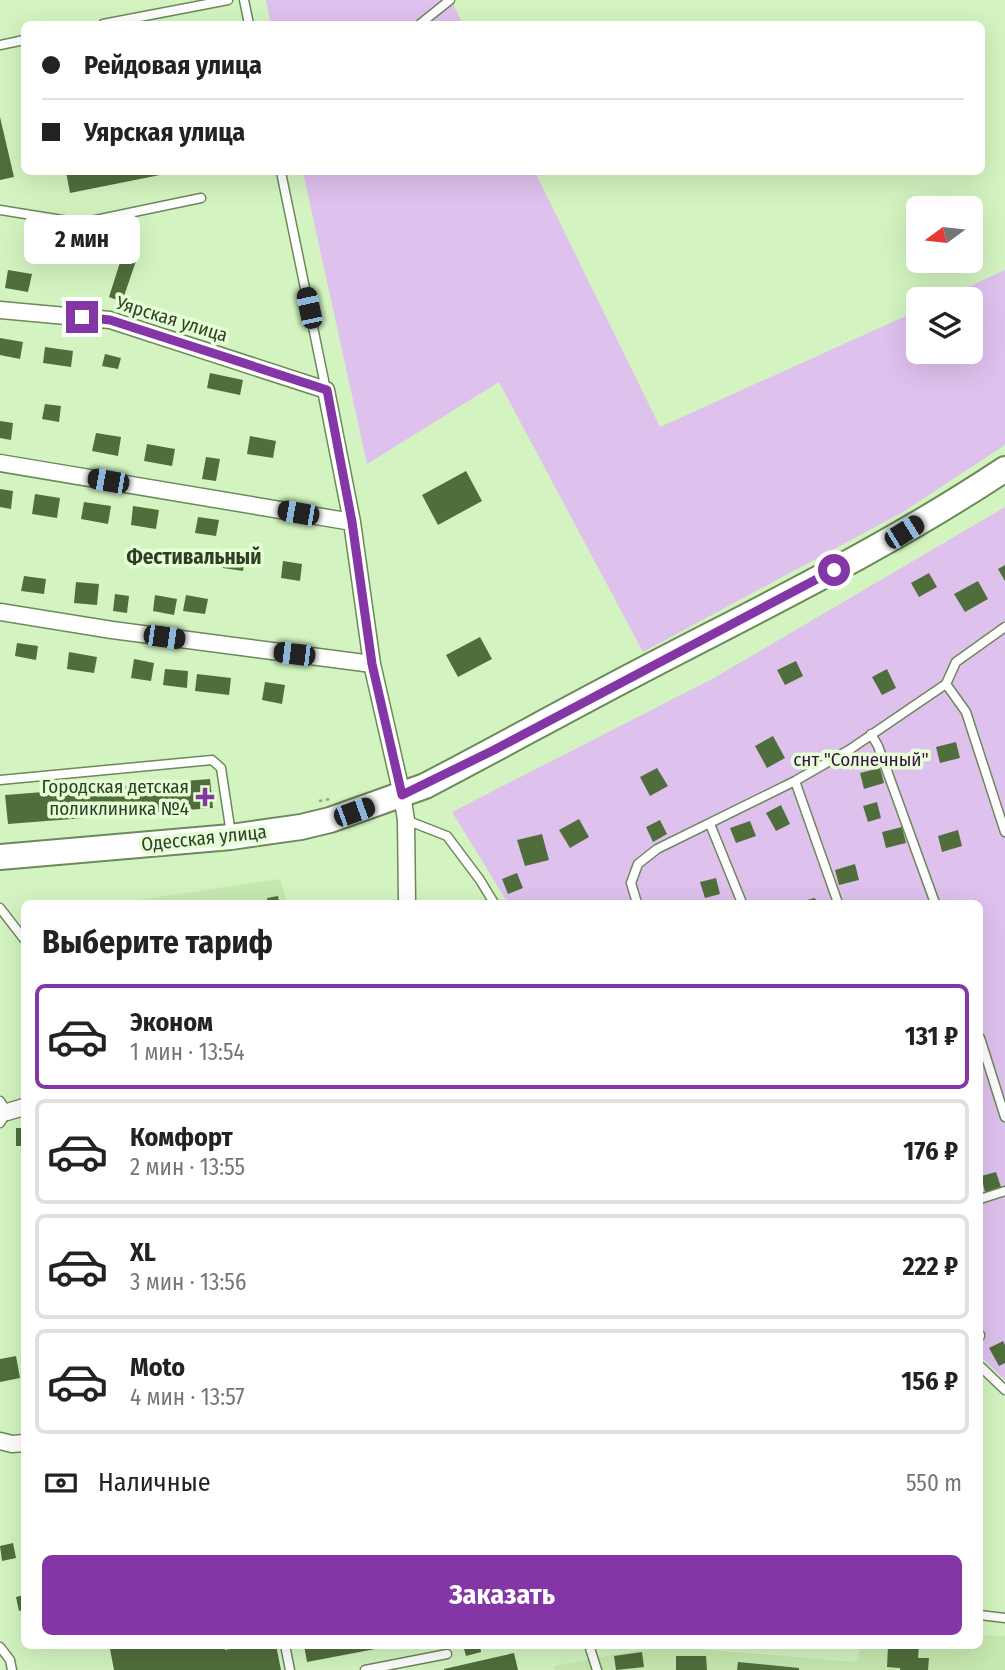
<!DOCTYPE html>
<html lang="ru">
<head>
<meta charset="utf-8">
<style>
	body { margin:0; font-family:"Fira Sans Condensed",sans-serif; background:#f2f2f2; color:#222; height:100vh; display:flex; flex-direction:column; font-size:26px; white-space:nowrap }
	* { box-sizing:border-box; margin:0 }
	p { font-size:23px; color:#767676 }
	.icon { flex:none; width:38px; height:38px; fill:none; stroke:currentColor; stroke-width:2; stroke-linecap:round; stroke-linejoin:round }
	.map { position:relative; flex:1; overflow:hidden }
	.panel { position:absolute; left:21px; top:900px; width:962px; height:749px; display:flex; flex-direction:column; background:#fff; border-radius:10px; box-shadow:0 7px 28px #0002 }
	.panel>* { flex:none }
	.top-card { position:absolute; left:21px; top:21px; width:964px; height:154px; border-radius:10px; box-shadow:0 7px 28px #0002; display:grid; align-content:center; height:154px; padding:0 21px; background:#fff }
	.needle { width:46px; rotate:255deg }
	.buttons { position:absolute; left:906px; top:196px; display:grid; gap:14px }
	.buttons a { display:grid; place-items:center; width:77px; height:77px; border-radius:10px; background:#fff; box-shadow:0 7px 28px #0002; font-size:35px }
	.end { position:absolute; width:32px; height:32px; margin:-16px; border:9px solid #8536a6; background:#fff; box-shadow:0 0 0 4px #fff }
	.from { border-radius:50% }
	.bubble { position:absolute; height:49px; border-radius:10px; background:#fff; box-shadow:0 7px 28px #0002; font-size:23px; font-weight:700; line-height:49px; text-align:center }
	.car { position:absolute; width:21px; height:42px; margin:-21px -10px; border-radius:9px; box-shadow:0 0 5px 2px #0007; background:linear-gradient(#222 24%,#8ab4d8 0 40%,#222 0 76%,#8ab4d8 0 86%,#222 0) }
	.top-card b { display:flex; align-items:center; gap:24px; height:66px; font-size:26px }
	.top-card b+b { border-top:2px solid #e0e0e0 }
	.top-card i { width:18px; height:18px; background:#222 }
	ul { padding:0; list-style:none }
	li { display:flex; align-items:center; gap:21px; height:105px; margin:0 14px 10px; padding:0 7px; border:4px solid #e0e0e0; border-radius:10px }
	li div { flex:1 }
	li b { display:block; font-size:26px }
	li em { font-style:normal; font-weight:700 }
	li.current { border-color:#8536a6 }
	li>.icon { width:63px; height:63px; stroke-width:1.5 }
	h2 { padding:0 21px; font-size:32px; line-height:84px }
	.pay { display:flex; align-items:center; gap:18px; height:77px; padding:0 21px; font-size:26px }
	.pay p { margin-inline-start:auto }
	.cta { display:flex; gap:14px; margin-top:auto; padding:14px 21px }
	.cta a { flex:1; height:80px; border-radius:10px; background:#8536a6; color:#fff; font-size:28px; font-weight:700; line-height:80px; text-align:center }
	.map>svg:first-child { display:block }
</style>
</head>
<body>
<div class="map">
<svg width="1005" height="1670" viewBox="0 0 1005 1670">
	<rect width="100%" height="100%" fill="#d3f4c0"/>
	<path fill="#c6e9b0" d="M280,879L287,903H118Z
		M980,1635L1005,1636V1670H554V1666L661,1646L856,1662L861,1645H980Z"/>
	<path fill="#dfc1ee" d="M266,0H451L463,24H271Z
		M303,172H535L660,427L919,310V352H971V299H942L1005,270V445L903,512L643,652L499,382L367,464Z
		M1005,507V1380L980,1356V903H508L452,812L714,678Z"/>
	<path fill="#506e3c" d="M0,117L14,177L0,180Z
		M66,172H170V173L70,193Z
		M123,253L137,258L122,302L109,297Z
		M8,270L32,274L28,292L5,288Z
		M0,338L23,342L20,359L0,355Z
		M45,347L73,351L71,367L43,363Z
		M105,354L121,358L118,369L102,366Z
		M210,373L243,380L240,395L207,388Z
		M45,404L61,406L59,422L42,419Z
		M0,421L13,423L11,440L0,438Z
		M96,433L121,437L118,456L92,451Z
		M250,436L276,441L273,458L247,454Z
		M147,444L175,449L172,466L144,461Z
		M206,457L220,459L216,481L202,479Z
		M466,471L482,501L438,525L422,495Z
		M0,489L13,491L11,509L0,507Z
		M35,494L60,498L57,518L32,514Z
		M84,502L111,506L108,524L81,519Z
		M133,506L159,510L156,529L131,525Z
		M198,517L219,520L216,536L195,533Z
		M225,554L245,557L243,571L223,568Z
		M283,561L302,564L300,581L281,578Z
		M1005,565V581L998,569Z
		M929,573L937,587L919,597L911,583Z
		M24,576L46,579L44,594L21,591Z
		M978,581L988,599L965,612L954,594Z
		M76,582L99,584L97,605L74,603Z
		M115,594L129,596L127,613L113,611Z
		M155,595L177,599L174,615L153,611Z
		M186,595L208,599L205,614L183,611Z
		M480,637L492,659L458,677L446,655Z
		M17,643L38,646L36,660L15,656Z
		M69,652L97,657L94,673L67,669Z
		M134,659L154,663L151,681L131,678Z
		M796,661L803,676L785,685L777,670Z
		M165,669L188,671L187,688L163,685Z
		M887,669L896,688L882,695L872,677Z
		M197,674L231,678L229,695L195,691Z
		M265,682L285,685L282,704L262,700Z
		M773,736L785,758L767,768L755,746Z
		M956,742L960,758L940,763L936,747Z
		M657,768L668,786L650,796L640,777Z
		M880,768L884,783L864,789L860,773Z
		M210,779L213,808L8,824L5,795Z
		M877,802L881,818L868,822L863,806Z
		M781,805L790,824L776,831L766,813Z
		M579,819L589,837L570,848L559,830Z
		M660,820L667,834L653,842L646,827Z
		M750,821L756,836L736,843L730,828Z
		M902,827L906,843L886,848L882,832Z
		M958,830L962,846L942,852L938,836Z
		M542,834L549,860L525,866L517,840Z
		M855,864L859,880L839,885L835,870Z
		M517,873L523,888L508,894L502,879Z
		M716,878L720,894L705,898L700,882Z
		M278,896L279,903H268L267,898Z
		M815,898L817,903H799V902Z
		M16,1128H24V1146H16Z
		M996,1172L1001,1187L985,1192L981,1176Z
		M1003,1341L1005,1345V1363L999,1366L989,1348Z
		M16,1356L20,1378L0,1382V1359Z
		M13,1543L16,1558L2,1561L0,1546Z
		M24,1595V1610L19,1611L16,1597Z
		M129,1645H224L225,1650L252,1645H276L281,1670H114L110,1649Z
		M304,1645H391V1646L307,1662Z
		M463,1645H480L481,1652L466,1656Z
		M888,1645H919L918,1658H929L928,1670H900V1668L887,1667Z
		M642,1652L644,1667L616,1670L614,1656Z
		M514,1653L518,1670H444V1669Z
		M676,1656H706L707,1670H676Z
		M738,1662L799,1668V1670H737Z"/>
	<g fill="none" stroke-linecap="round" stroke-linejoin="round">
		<defs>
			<path id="service" d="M244,0L249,24
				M103,24L228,0
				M420,24L450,0
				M0,45L24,40
				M281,172L326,390
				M0,210L81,223L201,198
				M946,684L966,712L1005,832
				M871,734L878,746L935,903
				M0,780L212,760L221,768L231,834
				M795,781L838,903
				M406,820L447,836L480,880L494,903
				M710,824L742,903
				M637,903L631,883L638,864L657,849L795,781L849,750L946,684L956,662L1005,627
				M0,908L24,939
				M980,1038L1005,1117
				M0,1101L7,1112L0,1123
				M980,1199L1005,1191
				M980,1335V1336
				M980,1366L1005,1390
				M980,1615L1005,1618
				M285,1645L290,1670
				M589,1645L597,1670
				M0,1647L10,1660L12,1670
				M365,1670L447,1654"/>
			<path id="minor" d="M0,310L110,320L326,390L352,522L372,664L402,795L406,820L407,903
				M0,463L352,522
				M0,612L112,630L372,664
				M7,1112L24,1107
				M0,1441L12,1444L24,1443"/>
			<path id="primary" d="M0,857L231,837L301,827L330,820L425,786C496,749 566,710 637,673C761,608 888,547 1005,469"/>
		</defs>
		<use href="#service" stroke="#6c8959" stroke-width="11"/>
		<use href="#minor" stroke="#6c8959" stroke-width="19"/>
		<use href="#primary" stroke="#6c8959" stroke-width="28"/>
		<path stroke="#8fa881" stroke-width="2.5" stroke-dasharray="3.5 3.5" stroke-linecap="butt" d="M319,801L330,799"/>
		<use href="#service" stroke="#fff" stroke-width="8"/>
		<use href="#minor" stroke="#fff" stroke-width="16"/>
		<use href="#primary" stroke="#fff" stroke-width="24"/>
	</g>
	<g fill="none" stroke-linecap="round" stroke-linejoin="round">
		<path stroke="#8536a6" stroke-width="9" d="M82,317L110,320L327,390L352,522L372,664L402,795L494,750L834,570"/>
	</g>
	<path fill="#8536a6" stroke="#e5ffd5" stroke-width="2.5" d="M201.5 786.5h7v7h7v7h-7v7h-7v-7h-7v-7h7z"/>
	<g text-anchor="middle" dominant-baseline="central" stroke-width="7" stroke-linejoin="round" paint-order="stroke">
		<g font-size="19" fill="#303d28" stroke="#e5ffd5">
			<text transform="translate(172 319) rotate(17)">Уярская улица</text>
			<text transform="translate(204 838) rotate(-6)">Одесская улица</text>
		</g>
		<g font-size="19" fill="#3c104f" stroke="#e5ffd5">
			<text x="861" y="759">снт "Солнечный"</text>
		</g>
		<g font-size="19" fill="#303d28" stroke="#e5ffd5" text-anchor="end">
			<text x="189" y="786">Городская детская<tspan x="189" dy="22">поликлиника №4</tspan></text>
		</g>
		<g font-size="21" font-weight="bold" fill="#303d28" stroke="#e5ffd5">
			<text x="194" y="557">Фестивальный</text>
		</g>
	</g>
</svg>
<div class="buttons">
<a><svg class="needle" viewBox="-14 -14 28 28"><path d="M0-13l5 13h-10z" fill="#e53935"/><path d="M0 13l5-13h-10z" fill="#767676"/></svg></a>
<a><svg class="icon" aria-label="layers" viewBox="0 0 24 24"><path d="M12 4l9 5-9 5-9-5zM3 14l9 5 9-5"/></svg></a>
</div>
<i class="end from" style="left:834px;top:570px"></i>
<i class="end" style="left:82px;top:317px"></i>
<div class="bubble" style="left:24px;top:215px;width:116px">2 мин</div>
<i class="car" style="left:309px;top:308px;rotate:348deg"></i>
<i class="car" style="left:108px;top:481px;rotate:280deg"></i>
<i class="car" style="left:298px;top:513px;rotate:280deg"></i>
<i class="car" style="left:904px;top:532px;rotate:58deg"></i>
<i class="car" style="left:164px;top:637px;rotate:98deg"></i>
<i class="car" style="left:294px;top:654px;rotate:277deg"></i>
<i class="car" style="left:354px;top:812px;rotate:70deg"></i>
<div class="top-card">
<b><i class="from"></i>Рейдовая улица</b>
<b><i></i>Уярская улица</b>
</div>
<section class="panel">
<h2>Выберите тариф</h2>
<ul>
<li class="current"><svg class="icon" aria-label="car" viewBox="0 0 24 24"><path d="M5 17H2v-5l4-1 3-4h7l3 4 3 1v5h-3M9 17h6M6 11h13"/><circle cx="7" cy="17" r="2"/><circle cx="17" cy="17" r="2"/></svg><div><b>Эконом</b><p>1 мин · 13:54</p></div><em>131 ₽</em></li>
<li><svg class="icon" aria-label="car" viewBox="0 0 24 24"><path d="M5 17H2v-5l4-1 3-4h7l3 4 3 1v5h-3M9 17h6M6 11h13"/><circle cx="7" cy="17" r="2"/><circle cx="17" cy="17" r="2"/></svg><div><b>Комфорт</b><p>2 мин · 13:55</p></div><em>176 ₽</em></li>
<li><svg class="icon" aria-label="car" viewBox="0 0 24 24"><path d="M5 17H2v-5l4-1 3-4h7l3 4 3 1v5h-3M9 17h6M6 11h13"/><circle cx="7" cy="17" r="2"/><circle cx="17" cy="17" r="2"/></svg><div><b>XL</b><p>3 мин · 13:56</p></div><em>222 ₽</em></li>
<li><svg class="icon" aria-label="car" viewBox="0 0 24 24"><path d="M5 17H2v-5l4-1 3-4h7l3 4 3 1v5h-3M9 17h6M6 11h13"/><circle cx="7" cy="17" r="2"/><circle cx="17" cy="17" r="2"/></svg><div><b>Moto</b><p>4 мин · 13:57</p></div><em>156 ₽</em></li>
</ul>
<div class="pay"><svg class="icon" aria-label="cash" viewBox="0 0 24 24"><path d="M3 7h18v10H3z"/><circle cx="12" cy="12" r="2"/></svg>Наличные<p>550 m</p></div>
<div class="cta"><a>Заказать</a></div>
</section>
</div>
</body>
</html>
